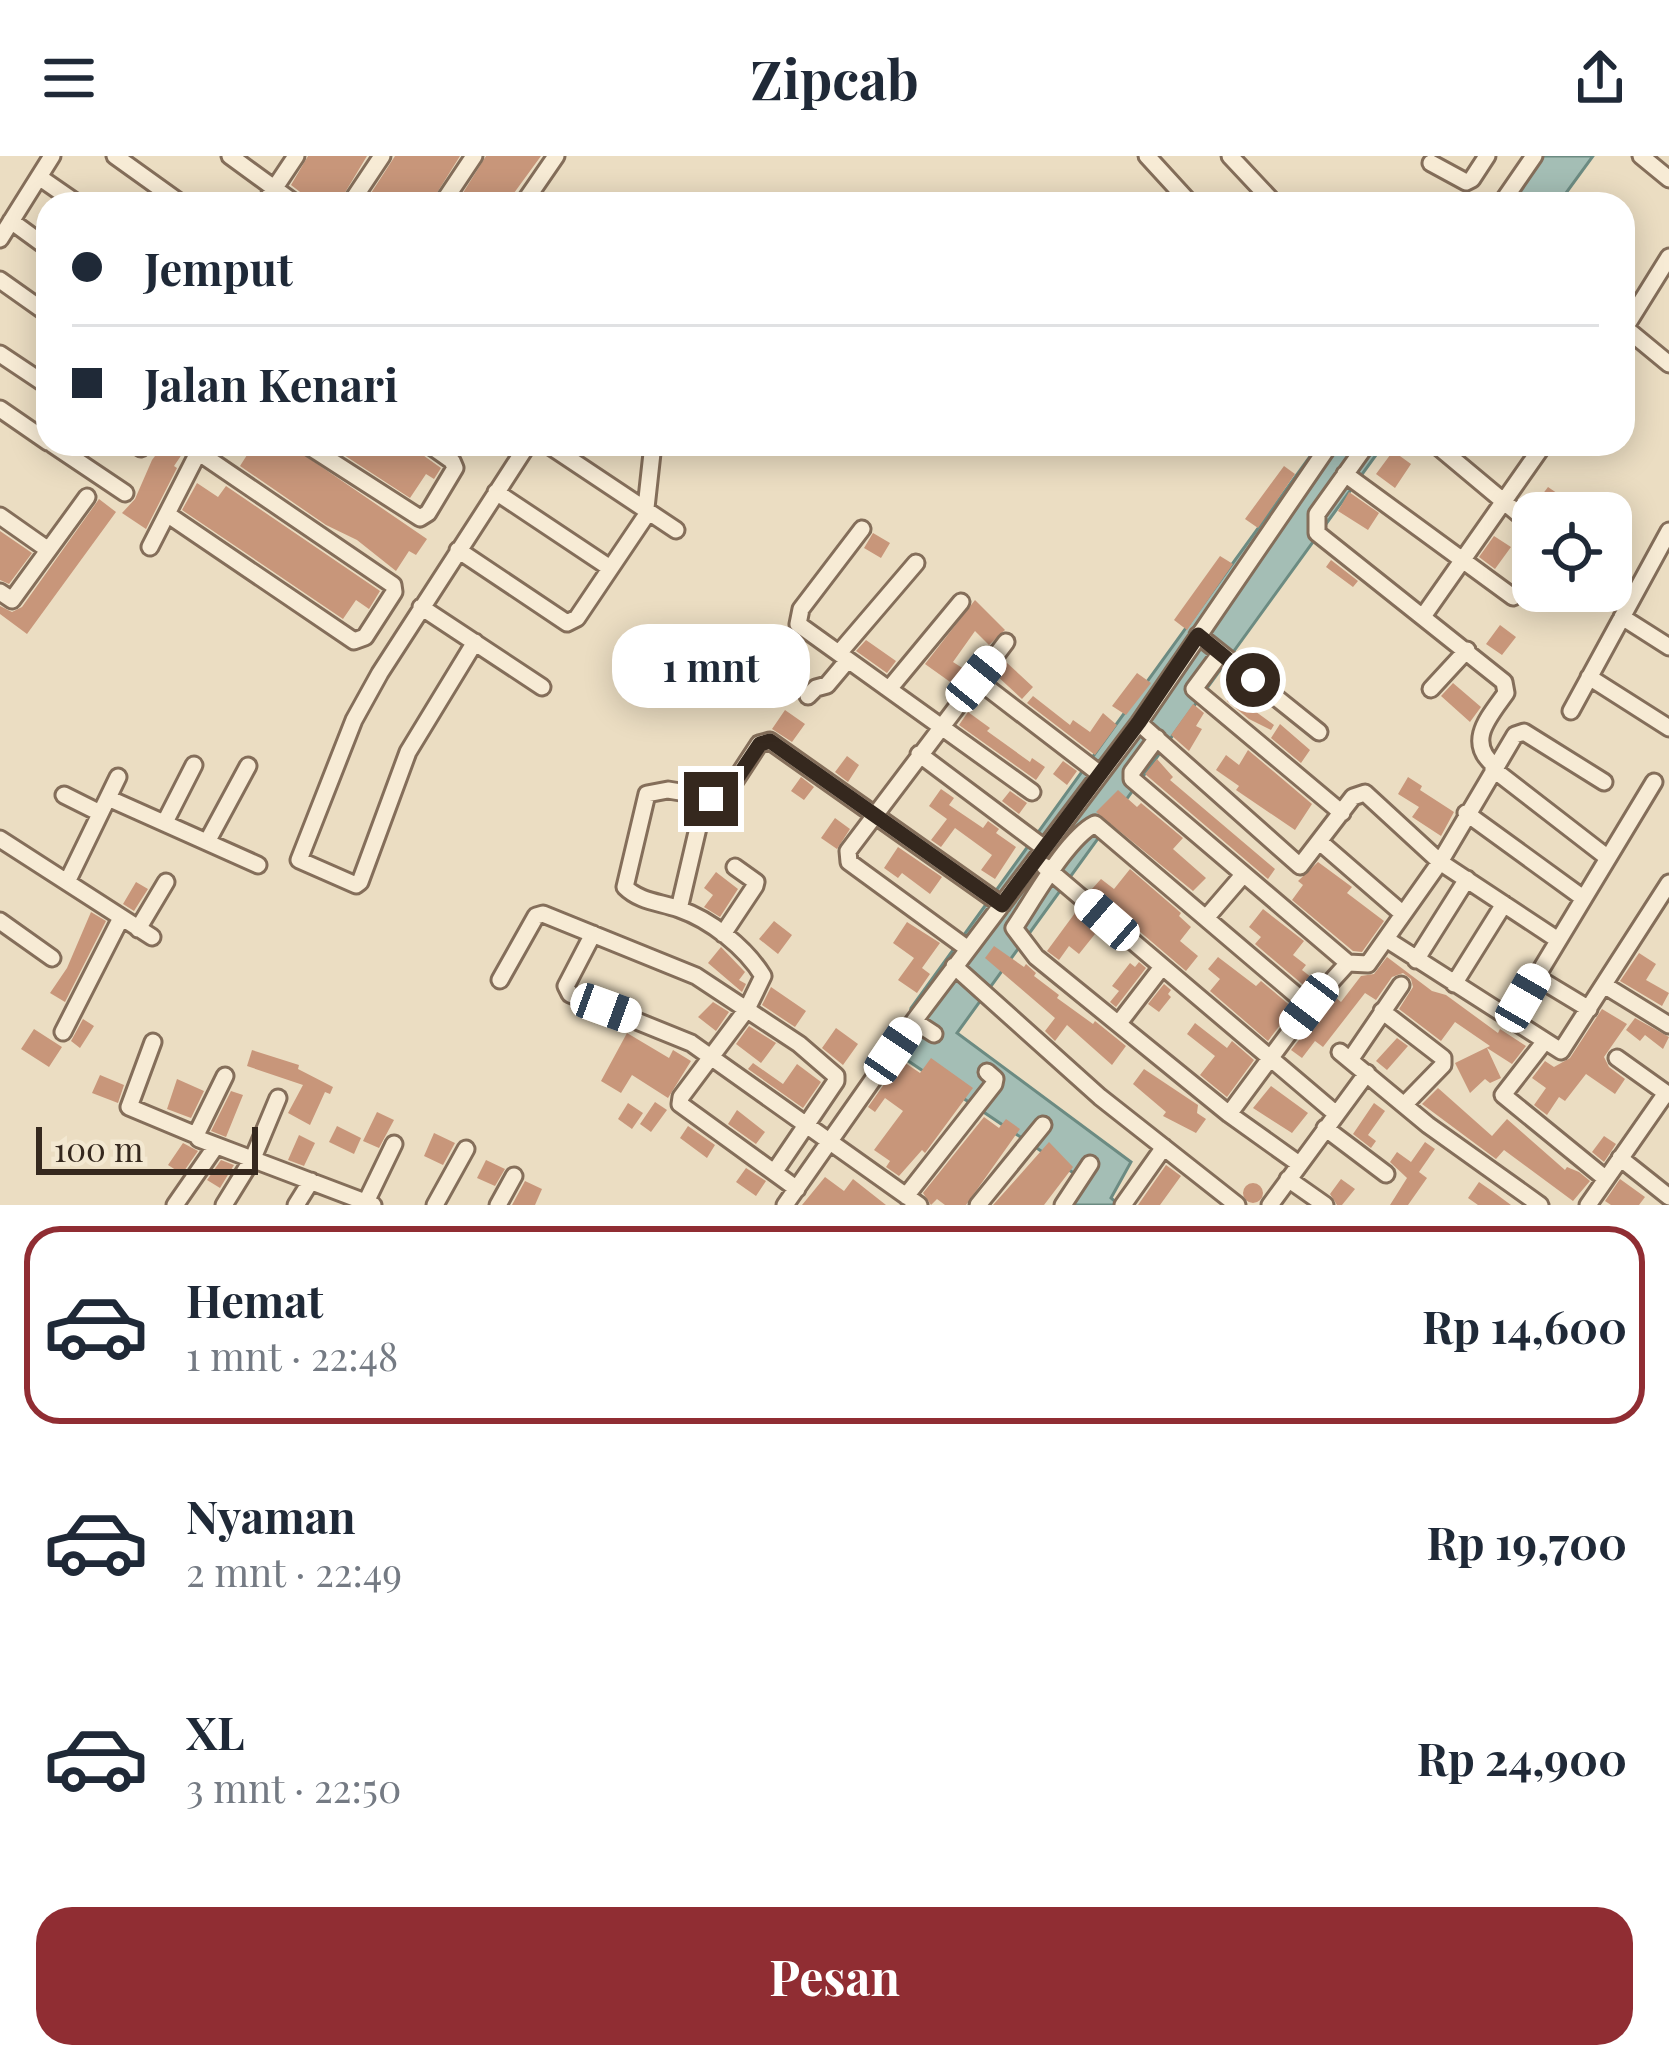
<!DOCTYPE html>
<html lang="id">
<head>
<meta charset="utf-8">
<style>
	body { margin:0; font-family:"Playfair Display",serif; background:#f6f6f7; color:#1f2937; height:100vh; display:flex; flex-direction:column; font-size:45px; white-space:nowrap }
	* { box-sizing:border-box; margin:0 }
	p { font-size:39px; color:#747a83 }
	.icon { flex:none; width:66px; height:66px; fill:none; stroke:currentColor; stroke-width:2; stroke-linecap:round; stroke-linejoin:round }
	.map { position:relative; height:1049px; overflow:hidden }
	.sheet { display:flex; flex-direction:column; background:#fff; flex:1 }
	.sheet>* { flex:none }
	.top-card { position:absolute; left:36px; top:36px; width:1599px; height:264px; border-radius:36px; box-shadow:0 6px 30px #0003; display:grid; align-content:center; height:264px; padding:0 36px; background:#fff }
	.fabs { position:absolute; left:1512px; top:336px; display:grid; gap:24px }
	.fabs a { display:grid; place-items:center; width:120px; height:120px; border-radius:24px; background:#fff; box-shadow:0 6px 30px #0003; font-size:60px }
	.scale { position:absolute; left:36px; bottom:30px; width:222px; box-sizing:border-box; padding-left:12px; border:6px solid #35281e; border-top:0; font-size:33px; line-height:42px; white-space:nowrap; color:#35281e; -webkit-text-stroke:9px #f3e8d1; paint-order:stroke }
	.end { position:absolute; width:54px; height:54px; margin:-27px; border:15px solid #35281e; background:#fff; box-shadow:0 0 0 6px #fff }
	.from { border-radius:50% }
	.bubble { position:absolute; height:84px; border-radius:36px; background:#fff; box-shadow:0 6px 30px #0003; font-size:39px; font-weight:700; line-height:84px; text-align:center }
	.car { position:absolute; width:36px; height:72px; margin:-36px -18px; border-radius:15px; box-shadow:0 0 9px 3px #0007; background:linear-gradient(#fff 24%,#345 0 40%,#fff 0 76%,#345 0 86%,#fff 0) }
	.top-card b { display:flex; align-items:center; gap:42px; height:114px; font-size:45px }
	.top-card b+b { border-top:3px solid #e0e1e3 }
	.top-card i { width:30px; height:30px; background:#1f2937 }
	ul { padding:21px 0 0; list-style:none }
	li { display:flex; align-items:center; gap:36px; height:198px; margin:0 24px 18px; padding:0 12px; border:6px solid transparent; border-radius:36px }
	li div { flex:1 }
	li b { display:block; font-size:45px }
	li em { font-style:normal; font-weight:700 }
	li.selected { border-color:#902d33 }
	li>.icon { width:108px; height:108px; stroke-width:1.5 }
	.action { display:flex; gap:24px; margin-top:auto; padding:24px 36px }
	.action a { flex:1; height:138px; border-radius:36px; background:#902d33; color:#fff; font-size:48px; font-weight:700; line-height:138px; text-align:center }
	header { display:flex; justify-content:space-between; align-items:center; height:156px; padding:0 36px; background:#fff; font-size:54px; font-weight:700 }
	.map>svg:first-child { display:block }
</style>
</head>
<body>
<header><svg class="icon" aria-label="menu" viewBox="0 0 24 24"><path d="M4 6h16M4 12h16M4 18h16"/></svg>Zipcab<svg class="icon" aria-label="share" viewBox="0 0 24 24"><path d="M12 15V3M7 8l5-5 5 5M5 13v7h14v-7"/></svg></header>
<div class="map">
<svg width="1669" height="1049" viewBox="0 0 1669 1049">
	<rect width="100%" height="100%" fill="#ebddc2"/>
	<path fill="#a4beb5" stroke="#6c8b82" stroke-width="3" d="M1527,0H1593L1558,48H1492Z
		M1319,288H1384L957,877L1131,1006L1111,1042L1119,1049H1066L1075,1018L901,900L911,852Z"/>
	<path fill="#c8967a" d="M308,0H367L338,48H308L304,39L291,29Z
		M395,0H460L430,48H364Z
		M486,0H541L506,48H456Z
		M164,288H189L174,310L177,312L146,373L122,357L135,343L152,304Z
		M254,288H288L427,383L416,399L409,395L396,415L357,384L326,369L240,310Z
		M327,288H416L420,297L441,312L434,323L426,318L410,342Z
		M1393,295L1411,308L1395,332L1376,318Z
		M1284,310L1295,318L1258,372L1245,363Z
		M197,327L218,341L226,330L380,435L369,453L356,444L343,463L182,354Z
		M1548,331L1567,344L1557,357H1550L1536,347Z
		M1349,336L1379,357L1368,374L1338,355Z
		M99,343L116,356L27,478L0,458V450L12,456L22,451Z
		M0,375L32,397L9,428L0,424Z
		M873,377L890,387L881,402L864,392Z
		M1494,380L1511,391L1495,413L1479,401Z
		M1220,400L1233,408L1187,474L1174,464Z
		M1331,404L1358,425L1353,431L1326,411Z
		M975,444L1005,474L989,489L975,475L953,506L964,513L953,528L925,508Z
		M1500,469L1516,481L1502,499L1486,488Z
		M866,484L896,505L887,517L856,495Z
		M1006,506L1033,531L1022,543L996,519Z
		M1137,517L1151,527L1126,559L1112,550Z
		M1453,527L1481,551L1470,566L1441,540Z
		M1230,537L1274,569L1271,574L1249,563L1227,545Z
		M1033,540L1070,569L1073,564L1090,576L1103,557L1117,569L1095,599L1027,547Z
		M1193,548L1204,557L1196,570L1202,573L1189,595L1171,579Z
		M785,554L805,568L792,586L772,573Z
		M968,556L990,572L987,575L1030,606L1032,602L1045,611L1036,624L959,569Z
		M1280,568L1310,594L1301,607L1271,582Z
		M1248,594L1312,648L1295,674L1236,634L1239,630L1216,614L1226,599L1239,609Z
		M847,600L859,609L848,626L835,616Z
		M1157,603L1173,621L1170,624L1275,713L1268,723L1145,618Z
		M1063,605L1077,615L1067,629L1053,618Z
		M801,621L814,631L804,644L791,635Z
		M1408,621L1422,630L1420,634L1454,656L1441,680L1412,661L1419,651L1398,638Z
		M941,633L954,642L949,649L983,672L988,665L999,673L996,677L1016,691L995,723L981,714L992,699L955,672L941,691L931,684L947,663L929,650Z
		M1118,634L1137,651L1141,647L1183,682L1173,693L1206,722L1193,735L1096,656Z
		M1010,635L1027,647L1019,658L1002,645Z
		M835,662L850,673L837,693L821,682Z
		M898,691L942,721L930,738L902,717L898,722L884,712Z
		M1318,706L1352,731L1347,737L1384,765L1362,796L1353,795L1292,744L1303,729L1298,725Z
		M1130,713L1181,757L1179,760L1191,771L1180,785L1198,800L1186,815L1091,734L1101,723L1114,733Z
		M716,716L738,733L720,761L704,751L713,739L704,732Z
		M136,726L148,733L134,755L123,748Z
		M1263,753L1304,785L1293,799L1306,809L1302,814L1316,825L1308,833L1255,788L1261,781L1249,771Z
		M91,756L106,765L65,846L50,837L67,812Z
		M1075,757L1095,778L1079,798L1069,790L1059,804L1047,795Z
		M774,765L792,779L778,798L759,783Z
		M907,766L940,787L922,812L930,818L917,837L898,824L914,802L893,787Z
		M994,790L1024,811L1026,808L1036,817L1034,820L1059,839L1057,842L1093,868L1095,865L1126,890L1112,909L1067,869L1055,885L1045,875L1055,862L985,802Z
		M721,791L745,816L739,824L746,828L742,836L708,807Z
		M1639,797L1656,808L1646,824L1669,837L1662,850L1620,825Z
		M1218,801L1256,830L1261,825L1293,852L1268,885L1210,835L1220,823L1208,813Z
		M1387,801L1432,835L1446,839L1498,877L1500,873L1526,890L1512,908L1487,892L1501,922L1490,927L1485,923L1470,937L1455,907L1490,890L1455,866L1441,885L1399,853L1413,831L1411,823L1403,817L1392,821L1376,844L1365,837L1323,891L1315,885L1302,902L1291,894L1334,840L1341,846L1361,820L1374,818Z
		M1139,806L1146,812L1116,851L1110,846L1119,835L1112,830L1130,807L1135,811Z
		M1164,828L1171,834L1168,838L1171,841L1159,856L1148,848Z
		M771,831L806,855L795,871L762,849Z
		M713,846L729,856L716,875L698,861Z
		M1602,853L1627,868L1604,901L1609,911L1625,923L1615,938L1586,918L1565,945L1559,941L1547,959L1534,949L1546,932L1532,922L1545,905L1554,911L1570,902Z
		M1635,862L1669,881L1663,893L1645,879L1640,885L1626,874Z
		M83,863L94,870L80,892L71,885Z
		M1195,867L1227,892L1232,885L1254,904L1227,941L1200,919L1215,900L1187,878Z
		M749,870L781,890L776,887L761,907L736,888Z
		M836,872L858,888L843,909L822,892Z
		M34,873L62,891L49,911L21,893Z
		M627,877L669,902L673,894L691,905L668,942L632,919L621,937L601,925Z
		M1397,882L1408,890L1387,914L1376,905Z
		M252,894L299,909L298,913L333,931L330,938L325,936L310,969L288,957L303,929L247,910Z
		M931,902L973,932L925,997L922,994L899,1020L886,1011L890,1005L874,994L903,955L885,942L875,956L868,951L901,904L920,917Z
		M753,907L783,928L797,908L821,926L803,952L748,913Z
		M1144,913L1198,949L1197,957L1206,963L1196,977L1163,960L1166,956L1133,928Z
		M100,919L124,929L118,947L92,937Z
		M177,923L204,935L191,962L167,953Z
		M1271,930L1308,957L1292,977L1253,952Z
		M1438,932L1492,980L1507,963L1565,1014L1567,1011L1579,1016L1590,1025L1573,1045L1504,994L1496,1003L1422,948Z
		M231,935L243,939L226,981L211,975Z
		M655,946L667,954L651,976L640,968Z
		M628,947L643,957L632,973L618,963Z
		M1374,947L1385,955L1368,979L1376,985L1371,992L1353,978Z
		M737,954L765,976L756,988L728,968Z
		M377,956L394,964L379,992L363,985Z
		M984,961L999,972L1006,963L1020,973L966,1049H945L937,1043L931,1049L923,1037Z
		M337,970L361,982L354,998L329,986Z
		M688,970L715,989L707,1002L680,982Z
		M434,977L455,987L443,1009L424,1000Z
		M299,979L315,987L304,1010L288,1004Z
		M1604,980L1616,988L1604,1006L1592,996Z
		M1049,986L1073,1011L1044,1049H993Z
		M1425,986L1435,993L1419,1016L1427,1022L1408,1049H1390L1407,1022L1390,1006L1397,996L1411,1006Z
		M183,987L198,995L182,1018L168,1009Z
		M221,1004L234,1009L220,1032L207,1024Z
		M486,1004L505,1013L495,1030L477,1022Z
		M1166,1009L1181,1020L1160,1049H1138Z
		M746,1012L766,1025L756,1040L736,1026Z
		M825,1021L844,1035L853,1023L886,1049H802Z
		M1341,1023L1355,1033L1342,1049H1337L1330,1038Z
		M1620,1023L1645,1041L1639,1049H1611L1605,1045Z
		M525,1025L542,1033L535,1049H512Z
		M1479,1026L1492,1035L1511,1049H1478L1468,1042Z
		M1243 1037a10 10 0 1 1 20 0a10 10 0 1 1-20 0Z"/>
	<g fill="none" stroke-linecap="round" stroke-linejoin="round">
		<defs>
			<path id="minor" d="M115,0L182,48
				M230,0L296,48
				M1147,0L1191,48
				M1230,0L1275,48
				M1641,0L1669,23
				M1431,7L1466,26L1472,23L1487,0
				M39,21L78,48
				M264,48L296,0
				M350,48L382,0
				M442,48L474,0
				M523,48L556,0
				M1501,48L1534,0
				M11,65L48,92
				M0,83L52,0
				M0,124L48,158
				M1623,170L1669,208
				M1623,175L1669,101
				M0,198L48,230
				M0,253L48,286
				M52,288L125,337
				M136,288L141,292
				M305,288L420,362L428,357L455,312L452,305L428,288
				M547,288L676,374
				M1367,288L1317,358V377L1504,526L1506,537C1489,561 1465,586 1495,610
				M1435,288L1533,370
				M1345,318L1513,441
				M496,336L610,412
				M167,358L354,485L365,481L394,436L393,429L198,296
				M0,360L47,393
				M862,373L801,453L798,468L1032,636
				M150,391L201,291
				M458,394L567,467L577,462L645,361L653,288
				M0,436L12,444L87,341
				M421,451L542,531
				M1424,459L1544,288
				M1622,461L1669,491
				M1198,479L1319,576
				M475,486L408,596L360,726L356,729L299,704L354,564L380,517L528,288
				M839,497L916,407
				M1220,498L1194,533L1342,657
				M1589,521L1669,572
				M976,523L1100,618
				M889,533L961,446
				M1431,533L1467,494
				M808,540L816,532L827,529L848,504
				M1571,555L1669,375
				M1139,567L1300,710L1353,641L1365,637L1440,706L1558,784
				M1157,582L1132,616V623L1348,807
				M919,598L1043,691
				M1493,613L1608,702
				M64,639L100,657
				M108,642L258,709
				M1466,657L1583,742
				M165,666L194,609
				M0,683L152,781
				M207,686L248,610
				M1321,687L1403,758
				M1044,710L1335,957
				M68,724L118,621
				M679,753L705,642
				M1206,762L1243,719
				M0,765L52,802
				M138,773L166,726
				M593,778L566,830L570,838L691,887L919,1049
				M723,778L755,730L756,726L735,711
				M1386,783L1561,895L1669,727
				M968,793L849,706L848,695L1006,486
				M1416,804L1467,723
				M954,810L1100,941L1237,1049
				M1536,821L1589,853
				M500,824L536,760L543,758L696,820L799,888L836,920V925L775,1015
				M1454,828L1504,748
				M1604,829L1669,869
				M1382,855L1443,902V909L1404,949
				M1511,863L1654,626
				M914,865L934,878
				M1119,867L1162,811
				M63,876L121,762
				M1545,885L1503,939L1606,1023
				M153,886L129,951L196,979
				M1340,896L1428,969L1540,1049
				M1617,902L1666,937
				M1350,904L1401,829
				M225,920L196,979L199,983L373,1049
				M1229,958L1309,850L1348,807L1368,808L1440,706L1515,579L1524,576L1604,626
				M1325,972L1386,1018
				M1620,1002L1669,1041
				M1299,1008L1229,958L1036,801L1014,772C1033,744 1067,682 1095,668L1309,850
				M1288,1023L1325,1049
				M797,1033L680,948L681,941L747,853L763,820C746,792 711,764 679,753C660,746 640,746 625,731L647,638L668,634L723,643L759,588L770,585L1002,749
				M906,1040L994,928L995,923L987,916
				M366,1046L394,988
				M175,1049L216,990
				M224,1049L253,1002L278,942
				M296,1049L311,1025
				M435,1049L466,993
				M498,1049L514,1020
				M785,1049L914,865L1139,567L1330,288
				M978,1049L1043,969
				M1063,1049L1090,1008
				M1123,1049L1164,991
				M1270,1049L1367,917
				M1588,1049L1666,937L1669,939"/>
		</defs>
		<use href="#minor" stroke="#846e5a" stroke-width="21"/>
		<use href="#minor" stroke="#f7ebd5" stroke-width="15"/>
	</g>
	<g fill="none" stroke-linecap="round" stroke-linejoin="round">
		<path stroke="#35281e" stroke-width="15" d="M711,643H723L760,588L770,585L1002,749L1139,566L1198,479L1253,524"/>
	</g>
</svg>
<div class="fabs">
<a><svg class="icon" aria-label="locate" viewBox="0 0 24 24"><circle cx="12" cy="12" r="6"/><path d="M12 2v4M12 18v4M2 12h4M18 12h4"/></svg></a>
</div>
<div class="scale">100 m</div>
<i class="end from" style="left:1253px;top:524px"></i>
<i class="end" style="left:711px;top:643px"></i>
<div class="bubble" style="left:612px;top:468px;width:198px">1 mnt</div>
<i class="car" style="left:976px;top:523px;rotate:39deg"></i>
<i class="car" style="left:1107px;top:764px;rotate:311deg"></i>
<i class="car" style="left:1523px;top:842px;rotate:30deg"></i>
<i class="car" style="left:1309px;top:850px;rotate:217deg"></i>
<i class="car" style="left:606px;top:852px;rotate:110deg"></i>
<i class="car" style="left:893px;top:895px;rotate:34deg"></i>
<div class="top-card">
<b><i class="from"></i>Jemput</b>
<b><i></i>Jalan Kenari</b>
</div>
</div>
<section class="sheet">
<ul>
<li class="selected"><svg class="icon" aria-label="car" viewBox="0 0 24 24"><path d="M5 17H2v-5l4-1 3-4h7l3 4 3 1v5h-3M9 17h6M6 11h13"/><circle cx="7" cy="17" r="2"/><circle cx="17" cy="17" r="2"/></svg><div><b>Hemat</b><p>1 mnt · 22:48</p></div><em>Rp 14,600</em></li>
<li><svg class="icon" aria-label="car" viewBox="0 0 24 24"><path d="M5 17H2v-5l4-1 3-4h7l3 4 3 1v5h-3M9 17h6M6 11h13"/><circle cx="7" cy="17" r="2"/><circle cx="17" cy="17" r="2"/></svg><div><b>Nyaman</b><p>2 mnt · 22:49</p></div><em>Rp 19,700</em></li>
<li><svg class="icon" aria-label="car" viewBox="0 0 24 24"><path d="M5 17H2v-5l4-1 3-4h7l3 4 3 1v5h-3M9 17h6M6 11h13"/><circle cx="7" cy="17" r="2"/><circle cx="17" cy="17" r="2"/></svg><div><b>XL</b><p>3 mnt · 22:50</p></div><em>Rp 24,900</em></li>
</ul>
<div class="action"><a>Pesan</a></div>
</section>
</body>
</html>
